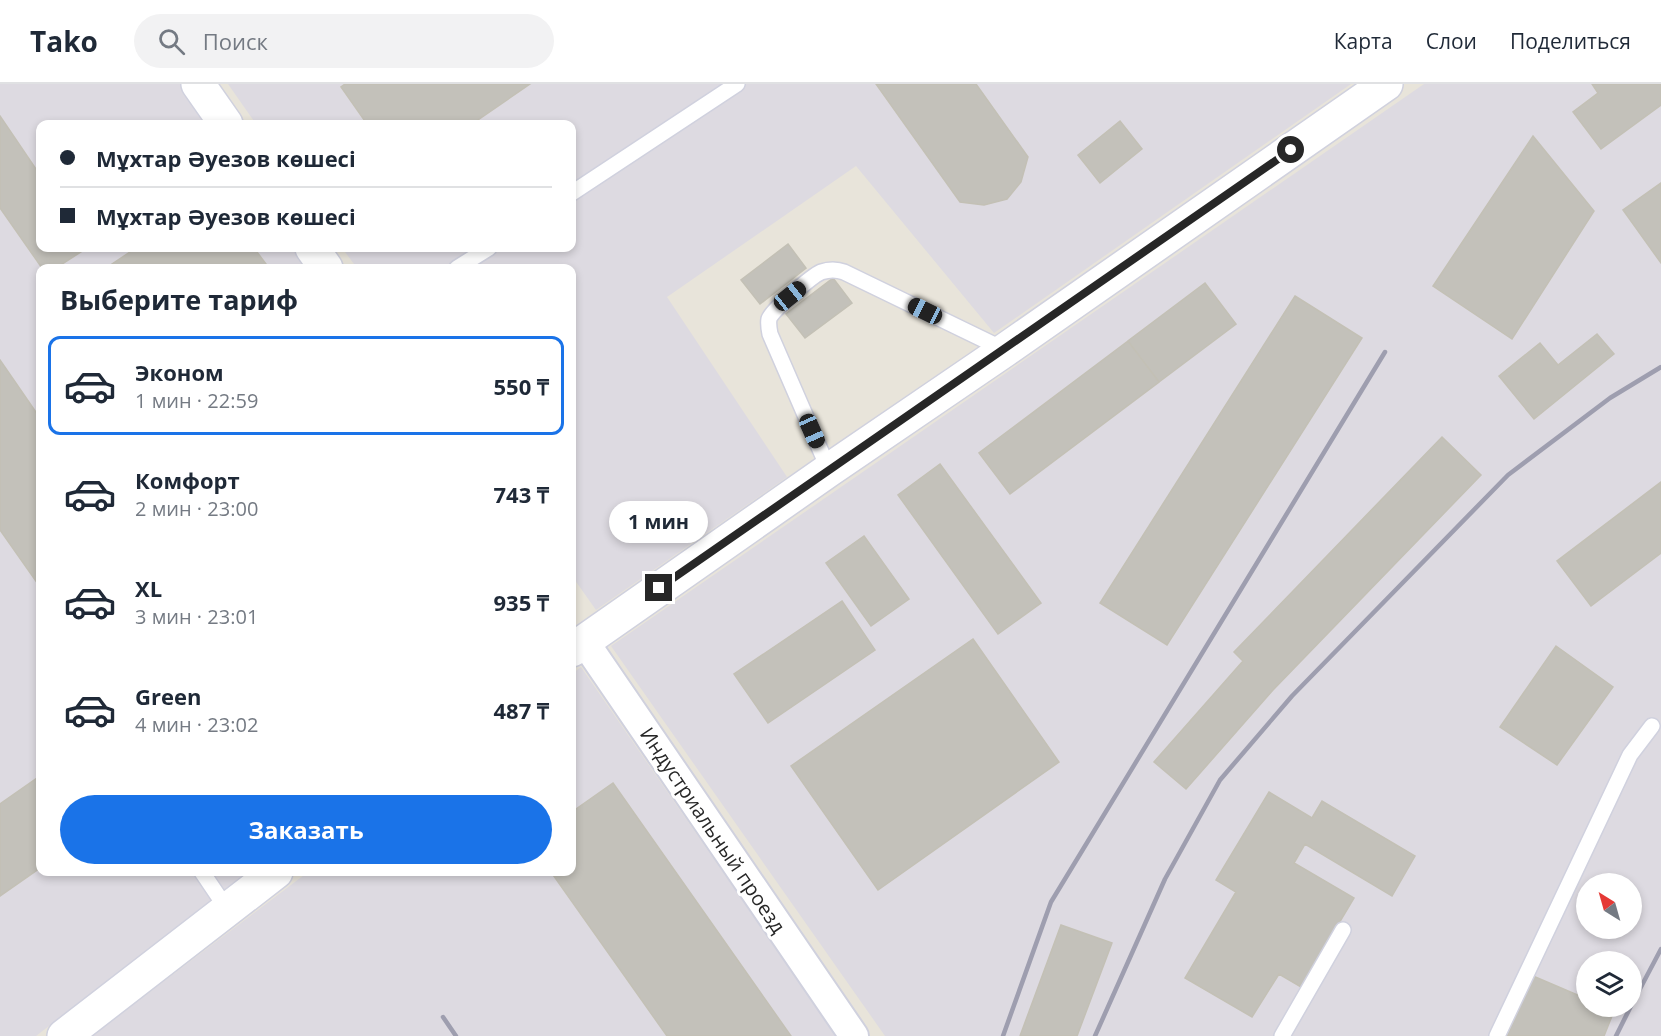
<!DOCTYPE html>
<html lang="ru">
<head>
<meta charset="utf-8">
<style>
	body { margin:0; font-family:"Open Sans",sans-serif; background:#f2f2f3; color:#1f2937; height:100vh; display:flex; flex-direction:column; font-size:22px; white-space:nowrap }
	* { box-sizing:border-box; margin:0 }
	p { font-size:20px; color:#747a83 }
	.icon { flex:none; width:33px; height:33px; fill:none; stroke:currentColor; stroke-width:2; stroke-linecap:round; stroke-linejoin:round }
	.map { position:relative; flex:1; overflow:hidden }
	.side { position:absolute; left:36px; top:180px; width:540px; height:612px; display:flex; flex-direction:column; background:#fff; border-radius:12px; box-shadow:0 3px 9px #0003 }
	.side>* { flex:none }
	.hud { position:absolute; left:36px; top:36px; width:540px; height:132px; border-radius:12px; box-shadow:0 3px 9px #0003; display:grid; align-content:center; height:132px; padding:0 24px; background:#fff }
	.needle { width:39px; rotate:323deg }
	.controls { position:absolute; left:1576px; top:789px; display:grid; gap:12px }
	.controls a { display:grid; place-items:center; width:66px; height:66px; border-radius:50%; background:#fff; box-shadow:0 3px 9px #0003; font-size:30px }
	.end { position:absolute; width:27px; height:27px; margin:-14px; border:8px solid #272727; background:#fff; box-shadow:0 0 0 3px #fff }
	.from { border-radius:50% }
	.bubble { position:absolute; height:42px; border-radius:21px; background:#fff; box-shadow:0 3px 9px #0003; font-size:20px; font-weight:700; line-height:42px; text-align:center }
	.car { position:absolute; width:18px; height:36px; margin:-18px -9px; border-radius:8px; box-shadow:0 0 4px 2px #0007; background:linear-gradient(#222 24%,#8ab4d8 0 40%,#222 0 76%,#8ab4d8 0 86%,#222 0) }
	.hud b { display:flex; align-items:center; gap:21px; height:57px; font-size:22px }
	.hud b+b { border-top:2px solid #e0e1e3 }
	.hud i { width:15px; height:15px; background:#1f2937 }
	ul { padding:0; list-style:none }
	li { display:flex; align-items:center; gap:18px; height:99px; margin:0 12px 9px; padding:0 12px; border:3px solid transparent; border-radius:12px }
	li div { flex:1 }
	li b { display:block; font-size:22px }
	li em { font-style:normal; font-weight:700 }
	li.current { border-color:#1a73e8 }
	li>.icon { width:54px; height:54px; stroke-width:1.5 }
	h2 { padding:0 24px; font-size:27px; line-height:72px }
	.action { display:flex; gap:12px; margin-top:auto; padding:12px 24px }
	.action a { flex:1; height:69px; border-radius:36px; background:#1a73e8; color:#fff; font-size:24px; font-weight:700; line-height:69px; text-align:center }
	header { display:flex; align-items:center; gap:36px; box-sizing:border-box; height:84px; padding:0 30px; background:#fff; border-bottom:2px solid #e0e1e3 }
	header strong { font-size:28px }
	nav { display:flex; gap:33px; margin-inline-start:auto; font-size:21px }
	.search { width:420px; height:54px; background:#f2f2f3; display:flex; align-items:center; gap:15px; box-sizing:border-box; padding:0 21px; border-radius:33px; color:#747a83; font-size:22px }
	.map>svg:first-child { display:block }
</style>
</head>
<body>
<header>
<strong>Tako</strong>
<div class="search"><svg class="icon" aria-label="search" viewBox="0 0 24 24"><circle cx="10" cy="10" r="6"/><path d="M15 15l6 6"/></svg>Поиск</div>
<nav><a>Карта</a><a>Слои</a><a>Поделиться</a></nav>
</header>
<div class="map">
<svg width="1661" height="952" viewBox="0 0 1661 952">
	<rect width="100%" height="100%" fill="#e8e4da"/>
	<path fill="#dddae1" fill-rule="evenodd" d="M0,0H180L208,40H40V164H293L308,184H40V788H249L36,952H0Z
		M228,0H1351L994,249L856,82L667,213L787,393L596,526L572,492V184H357L342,164H572V40H256Z
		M1424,0H1661V952H885L611,562ZM1587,800H1632V844H1587ZM1587,878H1632V922H1587Z
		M581,583L836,952H92L308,788H572V590Z"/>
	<path fill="#c3c1ba" stroke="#c3c0b5" stroke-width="1.5" d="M345,0H530L472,40H367L341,3Z
		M876,0H976L1028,73L1021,98L1007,115L984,121L960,118Z
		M1592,0H1661V21L1601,65L1573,28L1598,9Z
		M0,32L40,91V164H87L56,184H42L0,124Z
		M1120,37L1142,65L1100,99L1078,71Z
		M1533,52L1594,127L1512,255L1433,202Z
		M1661,99V179L1623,126Z
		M788,160L806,184L760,220L741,196Z
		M136,164H254L269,184H207L205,182L202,184H106Z
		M833,194L852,219L805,254L786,230Z
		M1205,199L1236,240L1159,298L1128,257Z
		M1295,212L1362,254L1167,561L1100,519Z
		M1597,250L1614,270L1534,335L1499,292L1540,259L1558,281Z
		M1128,257L1159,298L1010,410L979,369Z
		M0,276L40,334V503L0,446Z
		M1442,353L1481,391L1273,606L1186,705L1154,678L1243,577L1234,568Z
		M940,380L1041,519L998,550L898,411Z
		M1661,398V469L1591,522L1557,477Z
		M864,452L909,515L871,542L826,479Z
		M842,517L875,566L768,639L734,590Z
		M973,555L1059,678L878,806L791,682Z
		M1556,562L1613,603L1557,681L1500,643Z
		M40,692V784L0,812V720Z
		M613,699L791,952H667L551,788H572V728Z
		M1269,708L1312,734L1322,717L1415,772L1392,812L1305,760L1294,779L1354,814L1301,903L1279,890L1252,933L1185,894L1236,808L1216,796Z
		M1061,841L1112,859L1077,952H1020Z
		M1533,892L1587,915V922H1604L1614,927L1604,952H1507Z"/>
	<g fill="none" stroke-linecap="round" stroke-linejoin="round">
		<defs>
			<path id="service" d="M572,109L737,0
				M457,184L489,164
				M829,386L770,250C769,245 768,240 769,235C772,226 812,192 821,188C830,185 836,185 844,188L1005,266
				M202,788L227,825
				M1282,952L1343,846
				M1497,952L1630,671L1652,642"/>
			<path id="minor" d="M584,557L854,952"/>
			<path id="tertiary" d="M198,0L226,40
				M312,164L326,184
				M572,566L829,386L1005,266L1386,0
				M64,952L276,788"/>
		</defs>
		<use href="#service" stroke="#d0d1de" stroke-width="18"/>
		<use href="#minor" stroke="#d0d1de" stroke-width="32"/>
		<use href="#tertiary" stroke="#d0d1de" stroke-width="36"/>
		<use href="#service" stroke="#fff" stroke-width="15"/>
		<use href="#minor" stroke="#fff" stroke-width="28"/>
		<use href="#tertiary" stroke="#fff" stroke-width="33"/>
		<path stroke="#9e9eaf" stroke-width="4.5" d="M1632,920L1661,865
			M443,933L456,952
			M1003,952L1051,818L1385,268
			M1095,952L1165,795L1220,696L1292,612L1508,391L1610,314L1661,283
			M1616,952L1631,922"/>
	</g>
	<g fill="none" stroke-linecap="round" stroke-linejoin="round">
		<path stroke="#272727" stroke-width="8" d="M659,504L1291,66"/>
	</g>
	<g text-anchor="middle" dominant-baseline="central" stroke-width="6" stroke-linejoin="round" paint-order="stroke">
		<g font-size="20" fill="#272727" stroke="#fff">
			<text transform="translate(713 746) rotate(56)">Индустриальный проезд</text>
		</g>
	</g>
</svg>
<div class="controls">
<a><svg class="needle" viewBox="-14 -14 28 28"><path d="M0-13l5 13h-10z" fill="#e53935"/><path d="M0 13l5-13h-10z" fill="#747a83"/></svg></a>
<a><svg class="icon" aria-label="layers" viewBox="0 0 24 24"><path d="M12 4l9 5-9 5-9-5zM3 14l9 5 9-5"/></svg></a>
</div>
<i class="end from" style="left:1291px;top:66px"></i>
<i class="end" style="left:659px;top:504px"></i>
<div class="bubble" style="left:609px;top:417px;width:99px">1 мин</div>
<i class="car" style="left:790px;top:212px;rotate:51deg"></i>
<i class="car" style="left:925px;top:227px;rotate:296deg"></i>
<i class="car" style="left:812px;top:347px;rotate:156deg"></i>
<div class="hud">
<b><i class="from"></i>Мұхтар Әуезов көшесі</b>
<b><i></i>Мұхтар Әуезов көшесі</b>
</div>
<section class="side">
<h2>Выберите тариф</h2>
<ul>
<li class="current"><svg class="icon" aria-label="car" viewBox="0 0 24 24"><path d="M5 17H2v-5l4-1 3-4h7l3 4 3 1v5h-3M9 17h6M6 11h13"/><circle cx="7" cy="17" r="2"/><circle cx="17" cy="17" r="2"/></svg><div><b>Эконом</b><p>1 мин · 22:59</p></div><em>550 ₸</em></li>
<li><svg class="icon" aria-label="car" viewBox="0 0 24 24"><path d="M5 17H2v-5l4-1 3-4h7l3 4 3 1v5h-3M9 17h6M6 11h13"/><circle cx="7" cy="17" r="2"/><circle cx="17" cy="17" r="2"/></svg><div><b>Комфорт</b><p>2 мин · 23:00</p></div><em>743 ₸</em></li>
<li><svg class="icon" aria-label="car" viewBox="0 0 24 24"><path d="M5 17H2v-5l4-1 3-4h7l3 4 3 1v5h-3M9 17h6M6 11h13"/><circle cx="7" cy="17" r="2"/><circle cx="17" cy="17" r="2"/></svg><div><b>XL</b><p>3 мин · 23:01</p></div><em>935 ₸</em></li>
<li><svg class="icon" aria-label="car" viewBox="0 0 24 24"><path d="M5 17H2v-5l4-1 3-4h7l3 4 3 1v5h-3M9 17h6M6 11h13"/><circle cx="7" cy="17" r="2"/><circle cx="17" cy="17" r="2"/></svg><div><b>Green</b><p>4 мин · 23:02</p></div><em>487 ₸</em></li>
</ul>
<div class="action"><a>Заказать</a></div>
</section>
</div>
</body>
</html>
